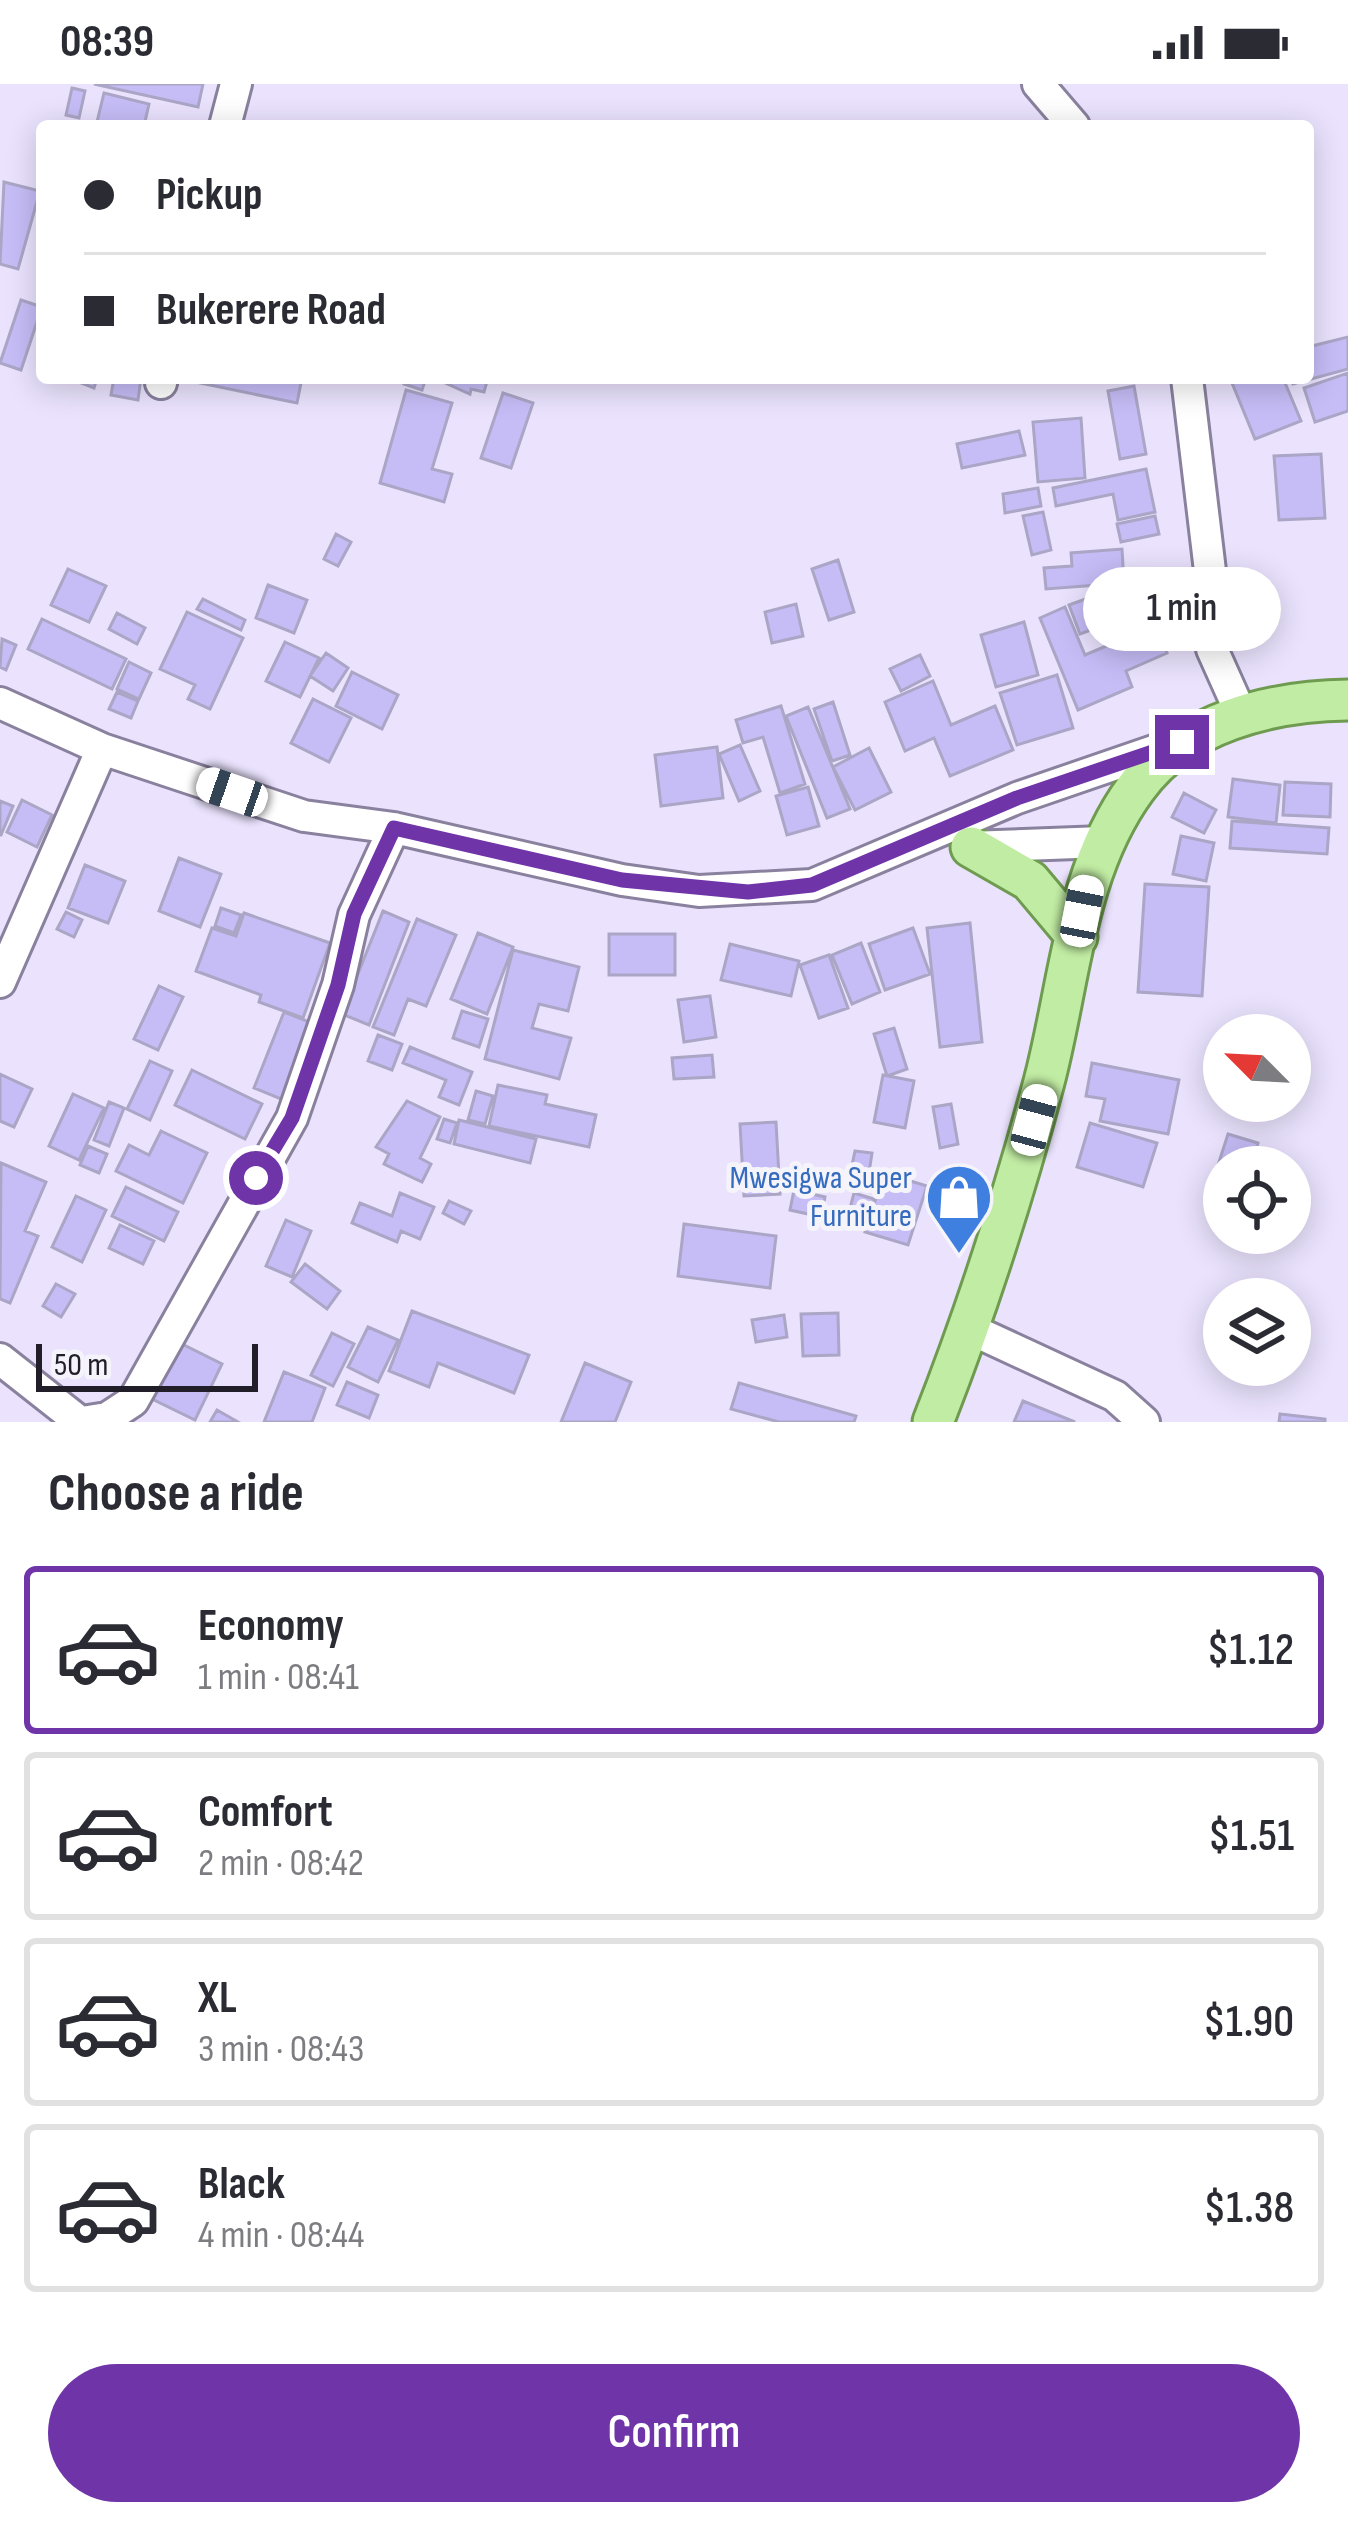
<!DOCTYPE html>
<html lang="en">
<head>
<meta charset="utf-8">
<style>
	body { margin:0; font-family:"Sofia Sans Condensed",sans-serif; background:#f2f2f3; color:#2b2b33; height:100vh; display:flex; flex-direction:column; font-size:45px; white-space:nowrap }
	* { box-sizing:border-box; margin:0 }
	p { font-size:39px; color:#7c7c81 }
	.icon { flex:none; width:66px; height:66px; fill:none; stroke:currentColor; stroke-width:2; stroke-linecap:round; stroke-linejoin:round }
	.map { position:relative; height:1338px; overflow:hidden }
	.drawer { display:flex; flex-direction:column; background:#fff; flex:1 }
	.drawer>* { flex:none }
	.banner { position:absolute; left:36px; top:36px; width:1278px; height:264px; border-radius:12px; box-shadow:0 6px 30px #0003; display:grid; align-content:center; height:264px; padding:0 48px; background:#fff }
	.needle { width:78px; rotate:294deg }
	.tools { position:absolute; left:1203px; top:930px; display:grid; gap:24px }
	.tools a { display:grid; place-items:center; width:108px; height:108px; border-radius:50%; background:#fff; box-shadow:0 6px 30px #0003; font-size:60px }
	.scale { position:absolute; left:36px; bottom:30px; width:222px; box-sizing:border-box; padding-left:12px; border:6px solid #211e29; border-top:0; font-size:33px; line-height:42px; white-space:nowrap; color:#211e29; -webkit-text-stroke:9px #f6f4fb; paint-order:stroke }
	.end { position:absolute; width:54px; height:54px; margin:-27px; border:15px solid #7034a9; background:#fff; box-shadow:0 0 0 6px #fff }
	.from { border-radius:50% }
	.bubble { position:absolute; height:84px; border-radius:42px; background:#fff; box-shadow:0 6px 30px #0003; font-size:39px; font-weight:600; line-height:84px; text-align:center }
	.car { position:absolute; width:36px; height:72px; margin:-36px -18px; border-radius:15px; box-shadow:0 0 9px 3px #0007; background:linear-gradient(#fff 24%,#345 0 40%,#fff 0 76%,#345 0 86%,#fff 0) }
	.banner b { display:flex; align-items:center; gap:42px; height:114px; font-size:45px }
	.banner b+b { border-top:3px solid #e1e1e2 }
	.banner i { width:30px; height:30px; background:#2b2b33 }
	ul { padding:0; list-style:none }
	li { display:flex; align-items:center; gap:36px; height:168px; margin:0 24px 18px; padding:0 24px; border:6px solid #e1e1e2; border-radius:12px }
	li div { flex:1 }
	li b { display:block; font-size:45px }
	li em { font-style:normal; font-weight:600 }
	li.active { border-color:#7034a9 }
	li>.icon { width:108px; height:108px; stroke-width:1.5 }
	h2 { padding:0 48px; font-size:54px; line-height:144px }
	.primary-button { display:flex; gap:24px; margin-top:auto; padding:24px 48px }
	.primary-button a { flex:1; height:138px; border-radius:72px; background:#7034a9; color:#fff; font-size:48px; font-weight:600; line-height:138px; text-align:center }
	.status { display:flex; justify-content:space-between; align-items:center; height:84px; padding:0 60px; background:#fff; direction:ltr }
	.status svg { height:33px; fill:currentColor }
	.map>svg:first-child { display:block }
</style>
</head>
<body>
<div class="status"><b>08:39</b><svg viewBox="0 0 49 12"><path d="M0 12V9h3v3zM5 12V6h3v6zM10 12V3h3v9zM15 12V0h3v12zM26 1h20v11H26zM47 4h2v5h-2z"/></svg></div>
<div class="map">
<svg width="1348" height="1338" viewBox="0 0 1348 1338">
	<rect width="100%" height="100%" fill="#ebe3fe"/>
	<path fill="#c6bdf7" stroke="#aba6c6" stroke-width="3" d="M94,0H203L198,23Z
		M72,4L85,7L79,34L66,31Z
		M104,9L149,20L144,42H96Z
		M4,98L40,107L18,185L0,180Z
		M21,216L42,223L21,286L0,279Z
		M1348,253V285L1293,300L1291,294H1308V263Z
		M1348,289V327L1315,338L1304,304Z
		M69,294H97L94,304Z
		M114,294H141L138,316L111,311Z
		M176,294H302L297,319Z
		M406,294H426L422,306L404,300Z
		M434,294H488L484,308L471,305L470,310Z
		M1230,294H1283L1301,337L1255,355Z
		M1134,302L1146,370L1120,375L1108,307Z
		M406,306L452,319L432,385L452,390L444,418L380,399Z
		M503,309L533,319L511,384L481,374Z
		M1081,334L1085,394L1038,398L1033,338Z
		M1019,347L1025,371L962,384L957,360Z
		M1321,370L1325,434L1279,436L1274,372Z
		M1146,385L1155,428L1118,436L1113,410L1056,422L1053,404Z
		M1038,404L1041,422L1005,429L1003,410Z
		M1043,428L1051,466L1032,471L1023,432Z
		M1155,432L1159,450L1121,458L1117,440Z
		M336,450L351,458L338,482L324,475Z
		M1122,465L1124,499L1046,505L1044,484L1072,482L1071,469Z
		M838,476L854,528L829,536L812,485Z
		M68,485L106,502L89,538L51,521Z
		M268,501L307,516L294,549L256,534Z
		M1116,505L1122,518L1143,508L1154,534L1112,553L1096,515Z
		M1094,512L1104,541L1080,550L1069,521Z
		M1184,513L1193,542L1162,551L1154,521Z
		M203,515L245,536L241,546L197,525Z
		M796,520L803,552L772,559L765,528Z
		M1065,523L1085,571L1156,541L1167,569L1126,587L1132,603L1078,626L1040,534Z
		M187,528L243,554L210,625L188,615L195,601L160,585Z
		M117,529L145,544L137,560L109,545Z
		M42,535L126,575L112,605L28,565Z
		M1024,538L1038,591L996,603L981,551Z
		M2,555L16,561L6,586L0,583Z
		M285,558L319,574L300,613L266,597Z
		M326,569L348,584L333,607L310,592Z
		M920,571L930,592L901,607L890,585Z
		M129,578L151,589L139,615L117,605Z
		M352,588L398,611L382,645L336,622Z
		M1057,591L1073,644L1017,661L1000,609Z
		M933,597L951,641L995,622L1013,666L950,692L934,654L905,667L885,618Z
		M117,608L138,617L131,634L109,625Z
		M313,615L351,634L329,678L291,659Z
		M833,618L850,671L832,677L814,625Z
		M781,622L805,700L780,709L763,653L743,659L736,636Z
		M808,623L850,725L827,734L786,632Z
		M740,661L760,707L739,717L719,670Z
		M717,663L723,714L661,722L655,671Z
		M869,664L891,708L855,726L833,683Z
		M1233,695L1280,701L1276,739L1228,733Z
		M1285,698L1331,700L1330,733L1283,731Z
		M808,703L819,742L787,751L776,712Z
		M1184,709L1216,726L1204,749L1172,733Z
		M22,716L52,731L37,763L7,748Z
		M0,717L13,722L1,751H0Z
		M1232,737L1329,744L1327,770L1230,764Z
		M1181,752L1214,759L1206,797L1173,790Z
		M179,774L221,790L200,843L159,827Z
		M85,781L125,797L108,839L68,824Z
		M1145,800L1209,803L1202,912L1138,908Z
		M221,824L241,831L234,849L215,842Z
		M383,827L409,838L369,941L342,930Z
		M66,828L82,836L74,853L57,845Z
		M244,829L330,859L303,934L259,918L261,911L196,887L212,844L236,852Z
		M417,835L456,851L426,922L408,915L394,951L373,943Z
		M970,839L982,958L940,963L927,844Z
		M913,844L930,890L885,906L869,860Z
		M478,849L513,863L487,930L451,915Z
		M609,850H675V891H609Z
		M861,859L880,908L852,920L832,871Z
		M730,860L799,877L791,912L721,896Z
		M513,866L579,883L568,927L539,920L532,944L571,954L559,995L485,975Z
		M829,871L848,924L819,934L800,881Z
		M159,902L183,913L158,966L134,955Z
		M710,912L716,953L684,958L678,916Z
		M462,927L488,935L479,963L453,954Z
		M284,928L317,941L286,1017L254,1004Z
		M894,944L907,985L887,992L874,950Z
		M378,951L402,960L392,986L368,977Z
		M410,963L472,988L459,1021L439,1013L446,996L403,979Z
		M712,971L714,993L674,995L672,974Z
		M150,977L172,987L150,1036L127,1025Z
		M1092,979L1179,996L1168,1050L1100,1037L1105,1015L1086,1012Z
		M192,986L262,1020L245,1055L175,1021Z
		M0,990L32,1005L14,1043L0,1037Z
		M883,991L914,997L905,1044L874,1038Z
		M498,1001L547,1011L545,1020L596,1031L589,1063L489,1042Z
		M476,1007L493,1012L485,1040L468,1036Z
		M73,1010L104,1024L79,1076L49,1062Z
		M407,1017L440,1033L420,1074L431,1080L422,1098L384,1080L389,1070L376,1063Z
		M109,1018L124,1024L109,1062L94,1056Z
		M951,1020L958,1060L940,1064L933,1023Z
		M444,1035L457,1039L450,1059L437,1055Z
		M459,1036L536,1055L530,1079L454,1060Z
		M776,1038L780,1110L744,1112L740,1040Z
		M1090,1039L1157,1059L1143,1103L1077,1083Z
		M161,1047L207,1069L183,1119L116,1087L129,1061L149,1071Z
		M1228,1050L1258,1059L1252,1078L1267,1083L1218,1081Z
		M88,1062L107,1070L99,1089L80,1081Z
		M855,1067L872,1069L869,1089L851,1086Z
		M1,1079L46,1098L25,1147L38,1152L10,1219L0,1215Z
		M884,1089L927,1102L908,1161L865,1148Z
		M126,1103L178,1128L164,1157L112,1132Z
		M794,1106L825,1113L821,1133L790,1126Z
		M400,1109L434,1123L420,1155L401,1147L397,1158L352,1139L360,1119L392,1132Z
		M854,1109L874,1115L868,1138L848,1132Z
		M76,1112L106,1126L82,1178L52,1163Z
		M449,1117L471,1127L464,1140L443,1129Z
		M286,1136L311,1147L292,1193L266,1182Z
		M684,1140L776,1152L770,1204L678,1192Z
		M120,1141L154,1157L143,1180L109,1164Z
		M305,1180L340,1207L327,1225L291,1198Z
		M56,1200L75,1210L61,1233L43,1222Z
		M412,1227L529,1271L514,1309L438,1279L429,1303L389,1287Z
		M838,1229L839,1271L803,1272L801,1230Z
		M784,1231L787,1253L756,1258L752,1236Z
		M368,1243L398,1256L378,1298L348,1283Z
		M332,1249L354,1260L333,1302L311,1291Z
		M172,1255L222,1280L195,1336L144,1311Z
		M585,1279L631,1298L615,1338H561Z
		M284,1288L325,1304L312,1338H264Z
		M347,1298L378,1311L369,1334L337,1321Z
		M739,1299L856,1332L854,1338H779L731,1325Z
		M1023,1317L1075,1338H1014Z
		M217,1326L238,1338H210Z
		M1280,1330L1325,1335V1338H1279Z"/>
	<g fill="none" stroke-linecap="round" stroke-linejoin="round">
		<defs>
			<path id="minor" d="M1038,0L1074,42
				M225,42L236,0
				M1187,294L1210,487L1212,565L1242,632
				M161,299L162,294
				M0,619L102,665L304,732L394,744L622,796L699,807L812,801L1017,714L1180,658
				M969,763L1103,758
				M0,898L102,665
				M970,1245L1115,1312L1144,1338
				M0,1275L80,1338
				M82,1338L107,1334L133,1317L292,1034L338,901L354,831L394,744"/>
			<path id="major" d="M971,763L1030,797L1077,853
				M933,1338C977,1226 1013,1114 1044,998C1070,900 1074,788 1136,704C1183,638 1271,617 1348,616"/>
		</defs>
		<use href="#minor" stroke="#8a819e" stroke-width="36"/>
		<use href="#major" stroke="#6e9b50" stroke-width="45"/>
		<use href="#minor" stroke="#fff" stroke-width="30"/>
		<use href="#major" stroke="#c1eca3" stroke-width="39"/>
	</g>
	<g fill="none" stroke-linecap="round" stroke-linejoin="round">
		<path stroke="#7034a9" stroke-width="15" d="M256,1094L292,1034L338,901L354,830L394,744L622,796L748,808L812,801L1017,714L1182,658"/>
	</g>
	<defs>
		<symbol id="shop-pin" viewBox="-11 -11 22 30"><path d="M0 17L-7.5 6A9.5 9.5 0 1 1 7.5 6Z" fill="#3f7fe0" stroke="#f6f4fb"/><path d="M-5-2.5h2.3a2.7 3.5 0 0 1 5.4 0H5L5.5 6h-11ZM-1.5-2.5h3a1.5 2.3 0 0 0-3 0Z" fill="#fff"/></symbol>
	</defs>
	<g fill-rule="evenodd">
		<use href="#shop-pin" x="921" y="1075" width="76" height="104"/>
	</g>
	<g text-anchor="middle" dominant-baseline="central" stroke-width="10" stroke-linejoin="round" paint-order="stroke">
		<g font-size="33" fill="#366cbe" stroke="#f6f4fb" text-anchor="end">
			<text x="912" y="1094">Mwesigwa Super<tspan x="912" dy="38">Furniture</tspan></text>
		</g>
	</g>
</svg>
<div class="tools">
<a><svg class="needle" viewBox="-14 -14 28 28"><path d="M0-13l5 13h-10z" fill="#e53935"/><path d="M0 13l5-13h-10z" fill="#7c7c81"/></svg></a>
<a><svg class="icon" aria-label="locate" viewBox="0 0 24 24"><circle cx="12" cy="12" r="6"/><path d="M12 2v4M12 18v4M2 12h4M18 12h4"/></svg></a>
<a><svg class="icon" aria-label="layers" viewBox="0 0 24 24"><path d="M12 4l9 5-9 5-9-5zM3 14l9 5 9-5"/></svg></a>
</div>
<div class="scale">50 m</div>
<i class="end from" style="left:256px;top:1094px"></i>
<i class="end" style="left:1182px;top:658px"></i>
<div class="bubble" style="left:1083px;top:483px;width:198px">1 min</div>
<i class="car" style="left:232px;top:708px;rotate:289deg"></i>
<i class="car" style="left:1082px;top:827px;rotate:11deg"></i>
<i class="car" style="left:1034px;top:1036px;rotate:15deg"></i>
<div class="banner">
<b><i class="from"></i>Pickup</b>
<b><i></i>Bukerere Road</b>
</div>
</div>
<section class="drawer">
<h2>Choose a ride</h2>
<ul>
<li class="active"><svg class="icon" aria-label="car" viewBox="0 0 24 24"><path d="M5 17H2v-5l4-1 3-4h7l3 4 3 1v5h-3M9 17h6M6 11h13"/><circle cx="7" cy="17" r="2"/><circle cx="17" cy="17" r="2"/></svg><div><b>Economy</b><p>1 min · 08:41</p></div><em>$1.12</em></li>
<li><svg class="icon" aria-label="car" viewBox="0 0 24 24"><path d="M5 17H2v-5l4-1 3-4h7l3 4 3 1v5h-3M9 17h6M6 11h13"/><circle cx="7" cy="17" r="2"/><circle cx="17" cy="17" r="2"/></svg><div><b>Comfort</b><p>2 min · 08:42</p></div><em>$1.51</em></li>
<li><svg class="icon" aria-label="car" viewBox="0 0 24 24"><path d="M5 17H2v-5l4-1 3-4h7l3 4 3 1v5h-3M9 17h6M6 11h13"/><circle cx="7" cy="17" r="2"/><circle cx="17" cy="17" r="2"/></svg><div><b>XL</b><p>3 min · 08:43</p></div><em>$1.90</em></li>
<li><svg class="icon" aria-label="car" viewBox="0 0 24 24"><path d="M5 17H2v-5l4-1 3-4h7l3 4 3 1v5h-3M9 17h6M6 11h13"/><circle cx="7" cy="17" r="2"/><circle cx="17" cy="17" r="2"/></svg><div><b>Black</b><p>4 min · 08:44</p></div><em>$1.38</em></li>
</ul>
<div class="primary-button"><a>Confirm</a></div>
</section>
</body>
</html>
